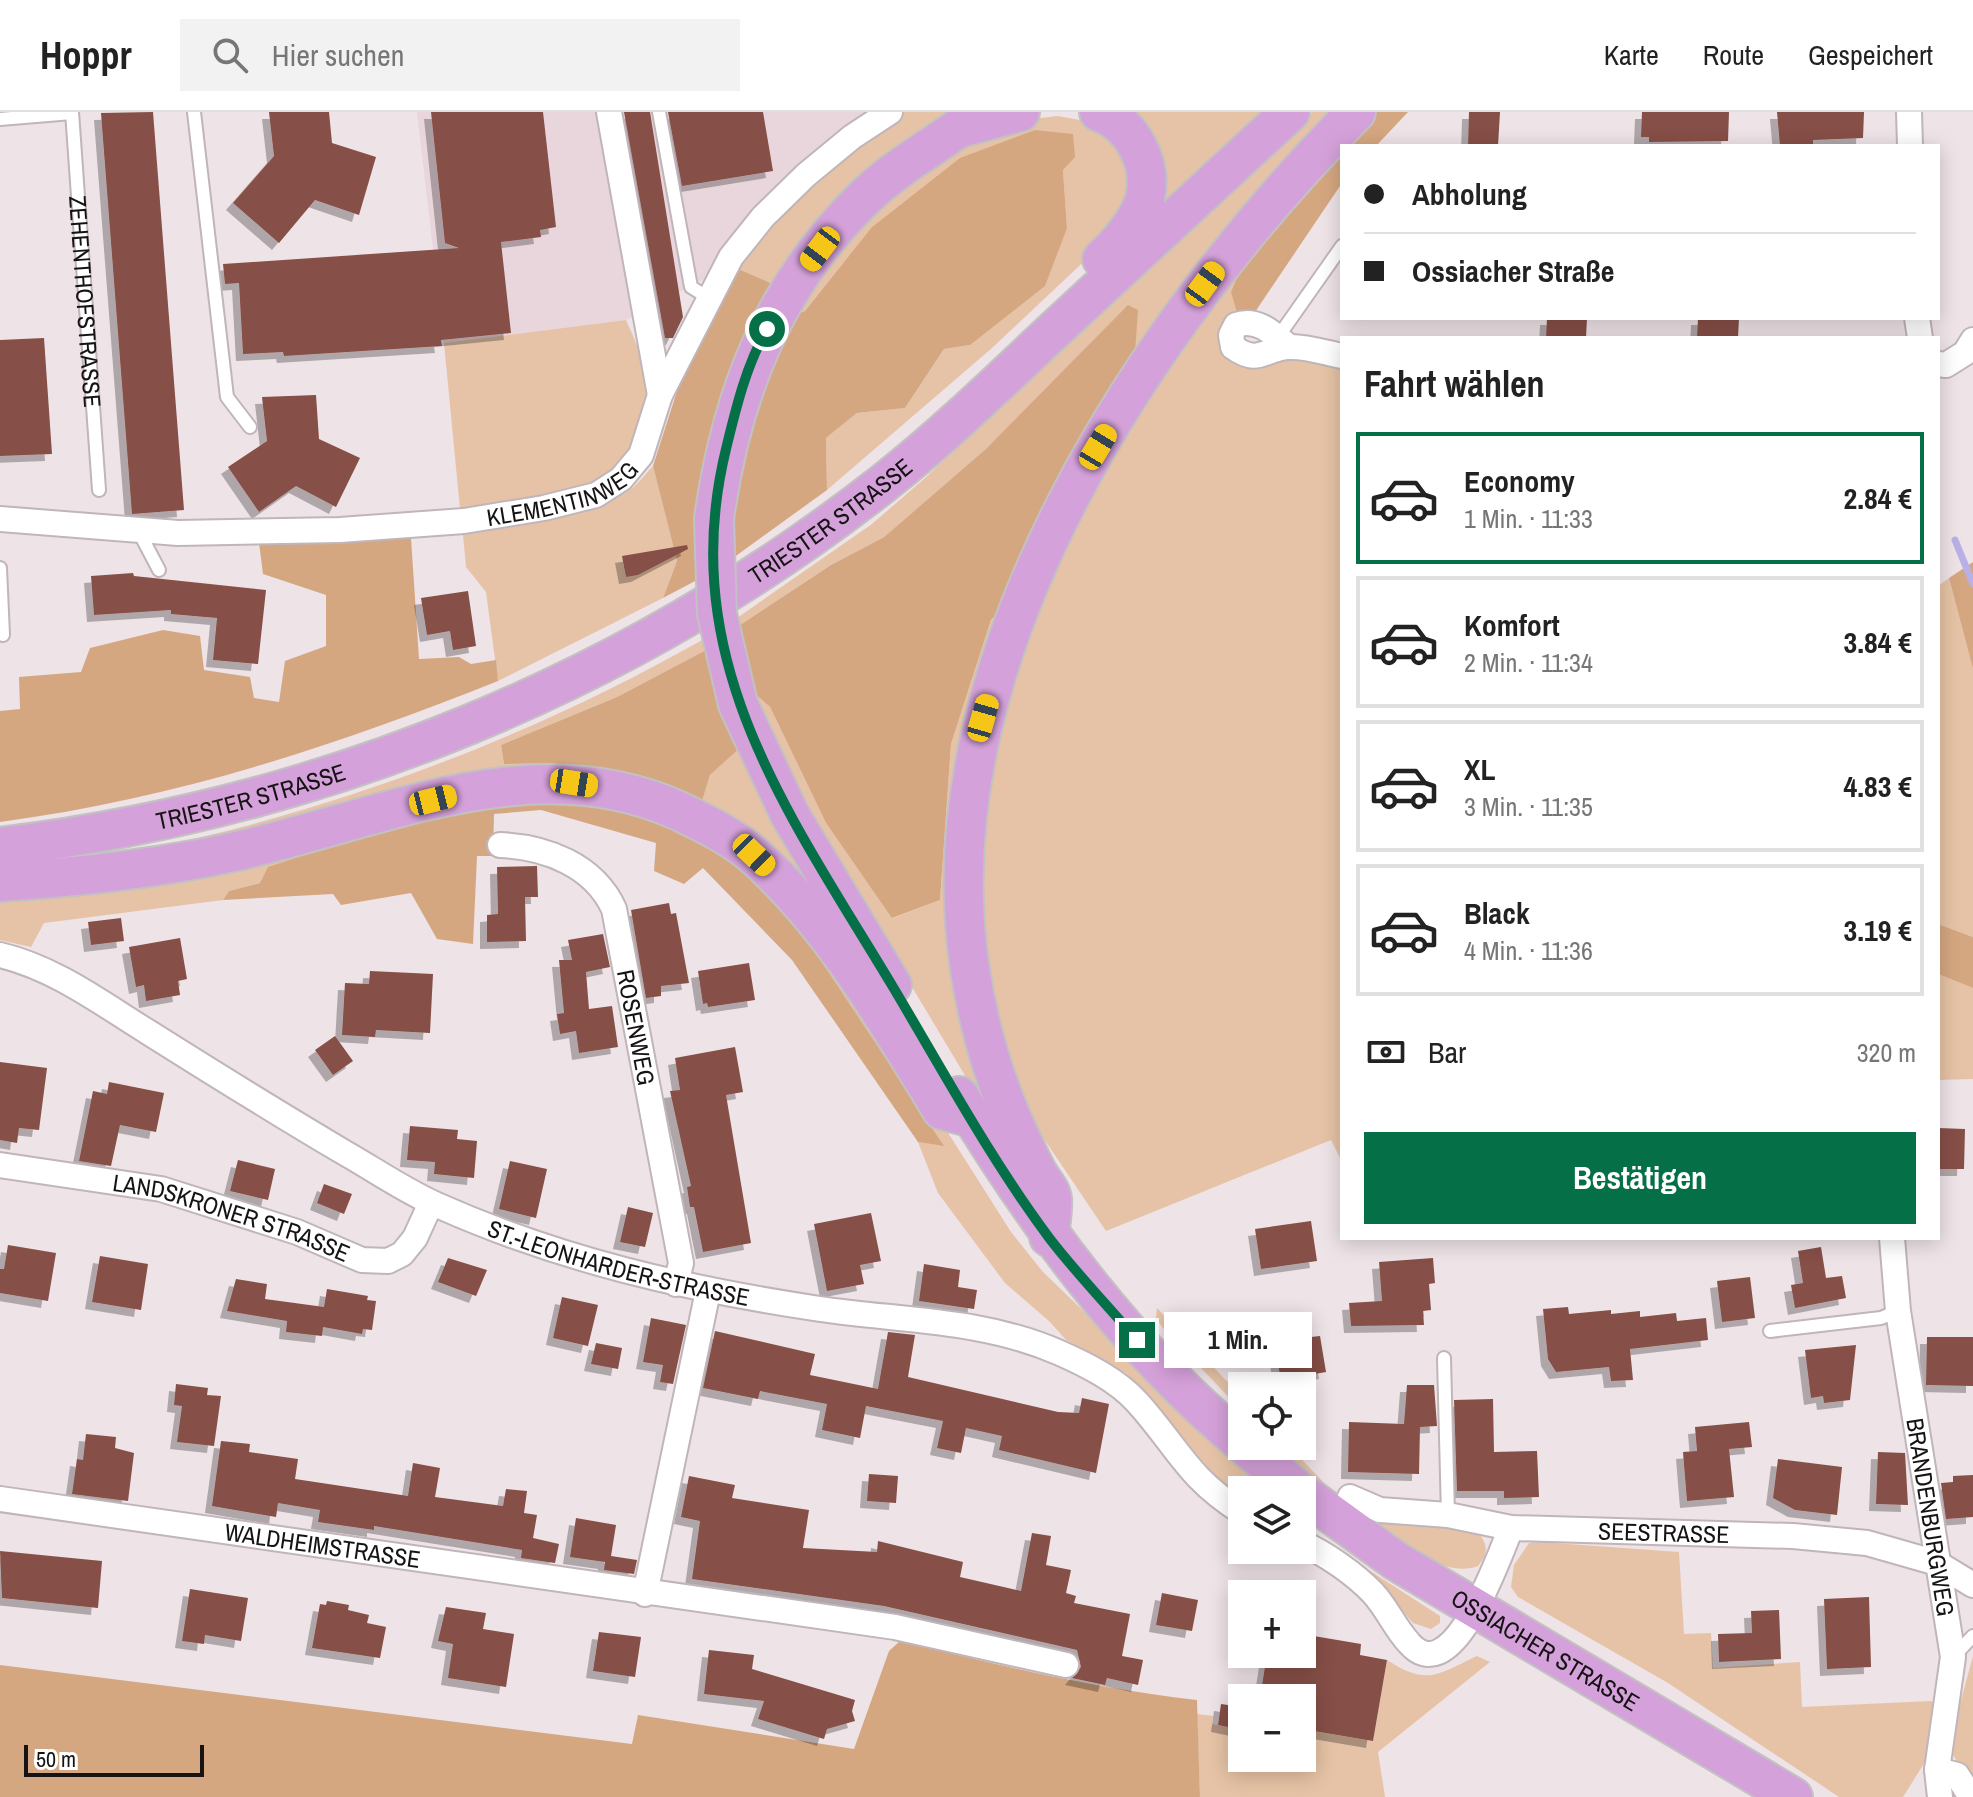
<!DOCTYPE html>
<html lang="de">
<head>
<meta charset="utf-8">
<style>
	body { margin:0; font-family:"Archivo Narrow",sans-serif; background:#f2f2f2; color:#222; height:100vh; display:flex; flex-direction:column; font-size:30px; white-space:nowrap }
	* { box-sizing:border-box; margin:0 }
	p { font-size:26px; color:#767676 }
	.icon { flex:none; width:44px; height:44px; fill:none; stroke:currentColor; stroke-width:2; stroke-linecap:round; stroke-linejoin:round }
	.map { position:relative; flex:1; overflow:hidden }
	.side { position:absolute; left:1340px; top:224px; width:600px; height:904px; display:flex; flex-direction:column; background:#fff; border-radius:0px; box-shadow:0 4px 20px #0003 }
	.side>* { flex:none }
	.hud { position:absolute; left:1340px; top:32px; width:600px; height:176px; border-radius:0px; box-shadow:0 4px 20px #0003; display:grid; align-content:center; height:176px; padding:0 24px; background:#fff }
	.buttons { position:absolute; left:1228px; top:1260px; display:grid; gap:16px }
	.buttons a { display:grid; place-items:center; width:88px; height:88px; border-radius:0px; background:#fff; box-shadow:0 4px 20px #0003; font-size:40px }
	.scale { position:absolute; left:24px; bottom:20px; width:180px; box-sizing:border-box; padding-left:8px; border:4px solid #161314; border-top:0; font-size:22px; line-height:28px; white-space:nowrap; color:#161314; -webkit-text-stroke:6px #fff; paint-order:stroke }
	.end { position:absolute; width:36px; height:36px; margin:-18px; border:10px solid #057048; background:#fff; box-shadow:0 0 0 4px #fff }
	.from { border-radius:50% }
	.bubble { position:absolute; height:56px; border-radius:0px; background:#fff; box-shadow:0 4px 20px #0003; font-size:26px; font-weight:700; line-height:56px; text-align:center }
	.car { position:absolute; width:24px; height:48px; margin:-24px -12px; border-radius:10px; box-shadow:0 0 6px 2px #0007; background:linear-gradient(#f5c518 24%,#345 0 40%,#f5c518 0 76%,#345 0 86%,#f5c518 0) }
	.hud b { display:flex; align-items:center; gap:28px; height:76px; font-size:30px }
	.hud b+b { border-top:2px solid #e0e0e0 }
	.hud i { width:20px; height:20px; background:#222 }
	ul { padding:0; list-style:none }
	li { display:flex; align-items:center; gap:24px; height:132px; margin:0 16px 12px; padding:0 8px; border:4px solid #e0e0e0; border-radius:0px }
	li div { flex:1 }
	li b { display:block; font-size:30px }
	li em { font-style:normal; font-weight:700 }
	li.current { border-color:#057048 }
	li>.icon { width:72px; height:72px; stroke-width:1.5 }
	h2 { padding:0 24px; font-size:36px; line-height:96px }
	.pay { display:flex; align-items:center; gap:20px; height:88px; padding:0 24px; font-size:30px }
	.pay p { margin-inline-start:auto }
	.action { display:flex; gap:16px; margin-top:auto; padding:16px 24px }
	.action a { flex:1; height:92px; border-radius:0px; background:#057048; color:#fff; font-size:32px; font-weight:700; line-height:92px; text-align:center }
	header { display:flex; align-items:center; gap:48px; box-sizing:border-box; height:112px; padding:0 40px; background:#fff; border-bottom:2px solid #e0e0e0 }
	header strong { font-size:38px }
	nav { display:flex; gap:44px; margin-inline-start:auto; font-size:28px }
	.search { width:560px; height:72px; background:#f2f2f2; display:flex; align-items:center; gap:20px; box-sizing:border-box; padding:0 28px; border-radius:0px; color:#767676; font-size:30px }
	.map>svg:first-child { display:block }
</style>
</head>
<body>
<header>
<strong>Hoppr</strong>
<div class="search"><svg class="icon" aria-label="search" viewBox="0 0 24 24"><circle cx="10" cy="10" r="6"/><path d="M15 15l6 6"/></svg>Hier suchen</div>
<nav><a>Karte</a><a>Route</a><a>Gespeichert</a></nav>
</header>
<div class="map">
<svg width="1973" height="1685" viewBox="0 0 1973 1685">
	<defs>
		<filter id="shadow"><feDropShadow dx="-7" dy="7" stdDeviation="0" flood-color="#0004"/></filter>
	</defs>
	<rect width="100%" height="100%" fill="#eee3e7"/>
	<path fill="#e9d6dc" d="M417,0H878L708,165L626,208L444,231Z"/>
	<path fill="#e6c3a6" d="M901,0H951L905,29L868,60L773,172L736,156L780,97Z
		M1125,0H1266L1159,101Z
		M1312,0H1341L1139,244L987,336L884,425L831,453L737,515V506L872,412L925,366Z
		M1058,4L1096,11L1123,37L1131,75L1110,125L992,236L827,378L826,326L857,301L905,296L944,237L970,233L1067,116L1063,58L871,116L805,199L791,204L863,108L942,43L1032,7Z
		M1253,129L1238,204L1221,221V236L1234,252L1313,247L1342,251V1050L1331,1028L1106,1119L1040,1021L1003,953L985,886L978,677L1044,472L1126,313Z
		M626,208C644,248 650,263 642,308C627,389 525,388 460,397L444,231Z
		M653,354L677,449L663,486L498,569L486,480L466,455L463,423C511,415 592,406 631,377C639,371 646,361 653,354Z
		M1949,466L1973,557V825L1938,812V474Z
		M1013,485L967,630L991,1007L784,661L754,581L770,595L826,711L893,806L940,788L951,632L991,508Z
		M704,527L706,538L617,585L501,633L504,652L554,651L560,660L225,731L150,737C345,695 531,625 704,527Z
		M739,637L812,776L700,696L710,663Z
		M391,710L260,771L229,779L223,788L44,811L31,835L0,828V783Z
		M759,760L872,901L1011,1120L1043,1160L1269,1378H1242V1389L1215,1369L1126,1261L1066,1228L1050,1210L1005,1171L938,1081L918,1030L943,1033L808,829L759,773Z
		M1938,862L1973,876V967L1938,968Z
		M1157,1196L1242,1285V1299L1162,1215L1156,1206Z
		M1278,1334H1289L1325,1372L1375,1409L1477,1418C1487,1433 1490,1439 1478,1454C1427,1475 1314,1369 1278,1334Z
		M1540,1430L1679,1440L1684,1522L1711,1521L1713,1556L1800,1550L1802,1595L1931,1589L1938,1595L1925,1650L1903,1685H1839L1668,1571L1518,1485L1511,1475L1514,1453L1529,1431Z
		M1344,1442L1440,1504V1511L1431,1517L1413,1511L1378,1471Z
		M1477,1544L1490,1550L1378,1640L1385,1685H1200L1197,1602L1213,1604L1212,1612L1242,1618V1646H1302V1617L1373,1629L1387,1548C1427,1574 1437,1563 1477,1544Z
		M1973,1544V1676L1953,1643L1950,1629Z"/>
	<path fill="#d5a780" d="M1372,0H1408L1376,34H1342V71L1253,203L1238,204L1231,180L1253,129Z
		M1035,18L1073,22L1075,45L1063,58L1067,116L1045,174L970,233L944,237L905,296L857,301L826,326L827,378L733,446L734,386L746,319L791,204L805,199L871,116L960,46Z
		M736,156L773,172C717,276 697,349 697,468L663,486L677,449L653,354L679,273Z
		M1128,193L1138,198L1135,241L1092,310L1013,485L991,508L951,632L940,788L892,806L826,711L770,595L754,581L737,515L831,453L884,425L987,336Z
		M411,426L419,547L459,545L471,552L496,548L498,569C332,635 178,686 0,710V599L20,597L19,565L81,560L90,536L163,518L200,524L204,558L250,565L254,586L279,590L285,549L326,534V483L263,462L259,431Z
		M1973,450V557L1949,466Z
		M706,538L739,637L710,663L700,696L560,660L554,651L504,652L501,633L617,585Z
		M529,683L650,699L726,743L759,773L808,829L944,1034L918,1030L792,848L703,756L684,772L654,759L656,731L541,698L494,702L493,744H477L473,832L437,827L411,781L341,793L333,782L223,788L229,779L260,771L268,755L381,718Z
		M1938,812L1973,825V876L1938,862Z
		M900,1529C998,1553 1096,1577 1197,1588L1200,1685H0V1553L632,1632L638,1603L854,1637L889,1539Z"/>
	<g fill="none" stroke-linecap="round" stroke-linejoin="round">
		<path stroke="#b9b1e6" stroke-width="7" d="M1955,428L1973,472"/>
	</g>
	<path fill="#864f46" filter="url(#shadow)" d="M153,0L184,398L132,402L101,1Z
		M269,0H329L332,31L376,45L359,103L315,88L279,131L233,91L274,44Z
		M431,0H543L556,115L540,118L541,125L501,130L511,221L441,228L442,234L284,244L283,240L243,242L239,171L225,172L223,152L459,136L445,131Z
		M624,0H650L683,205L673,226H665Z
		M668,0H763L773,59L682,74Z
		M1469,0H1500L1498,34H1468Z
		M1642,0H1729L1728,29L1649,30V25H1641Z
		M1777,0H1864L1863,26L1813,28V34H1780Z
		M1547,206H1587L1586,226H1546Z
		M1698,206H1739L1738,226H1697Z
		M44,226L52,342L0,344V228Z
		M316,283L319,327L360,346L336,395L296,374L259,400L228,355L267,329L262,285Z
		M687,433L688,437L638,463L626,465L622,444Z
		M133,461L134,464L266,478L258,552L213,548L217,506L171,502V498L94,503L91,464Z
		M468,479L476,534L453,538L450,519L427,523L421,486Z
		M537,754L538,785H525L526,829L487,830V803L498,802L497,755Z
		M669,791L671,802L676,801L689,871L661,874V884L646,886L631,798Z
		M121,806L124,829L91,833L88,810Z
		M603,822L610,855L586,860L589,897L612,894L618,935L579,941L576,919L560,922L557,902L564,901L559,848H572L568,828Z
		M180,826L187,867L178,869L180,883L146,889L144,873L136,875L129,835Z
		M749,851L755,888L708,895L707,891L703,892L698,859Z
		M370,859L433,862L430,921L376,918L375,925L342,923L345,871L369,872Z
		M335,924L353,949L333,963L315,938Z
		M735,935L743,980L726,983L751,1131L703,1140L694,1095H690L687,1075L691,1074L670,979L680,978L675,946Z
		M0,950L47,956L39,1018L19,1016L17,1031L0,1028Z
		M109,970L164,981L156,1020L120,1013L111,1054L79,1049L93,979L107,982Z
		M410,1014L458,1018L457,1027L477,1029L474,1066L434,1062L435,1050L407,1048Z
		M1938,1016L1965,1017L1964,1057H1938Z
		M238,1048L275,1057L268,1088L230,1079Z
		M510,1049L547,1057L536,1106L499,1097Z
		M324,1072L352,1082L344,1102L317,1091Z
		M628,1095L653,1101L645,1135L620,1130Z
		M871,1101L881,1149L860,1153L864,1172L827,1179L814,1112Z
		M1311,1109L1317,1149L1261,1157L1255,1117Z
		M8,1133L56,1141L48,1189L0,1181V1157H4Z
		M1821,1135L1826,1166L1842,1164L1846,1186L1795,1196L1791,1173L1803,1171L1798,1139Z
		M100,1144L148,1152L141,1198L92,1190Z
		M448,1146L487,1158L476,1184L438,1170Z
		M1433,1146L1435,1171L1429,1172L1431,1198L1423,1199L1424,1213L1351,1214L1349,1191L1382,1189L1379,1150Z
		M924,1152L960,1158L958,1175L977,1178L974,1197L919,1189Z
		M1750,1165L1755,1206L1722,1210L1717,1169Z
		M236,1167L267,1172L265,1187L324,1195L327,1177L368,1184L367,1188L376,1189L372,1218L363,1217L362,1222L323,1215L322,1224L286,1220L287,1209L227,1199Z
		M562,1185L598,1193L588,1234L553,1226Z
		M1568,1195L1569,1202L1611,1198V1202L1640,1199V1205L1676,1201L1677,1209L1706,1206L1708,1228L1630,1237L1633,1268L1611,1269L1609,1255L1556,1260L1548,1247L1543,1197Z
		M1307,1203L1311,1225L1320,1224L1326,1260L1281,1268L1270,1210Z
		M651,1206L686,1213L673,1272L660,1270L663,1253L643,1250Z
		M715,1219L815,1242L810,1263L878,1277L888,1220L915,1223L908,1265L1058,1300L1079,1301L1082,1286L1109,1292L1096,1361L999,1338L1002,1324L966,1316L961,1341L937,1336L943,1309L866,1294L860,1326L822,1318L827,1292L760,1279L758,1287L703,1276Z
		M1927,1225H1973V1274L1926,1273Z
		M596,1231L622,1236L618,1257L591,1252Z
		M1856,1233L1850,1288L1824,1291L1823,1284L1811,1286L1805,1238Z
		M176,1272L208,1276L207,1283L221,1284L214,1334L177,1330L182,1294L174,1293Z
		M1407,1273H1434L1437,1314L1420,1315L1419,1362L1348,1360L1349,1310L1404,1312Z
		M1493,1287L1494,1340L1537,1339L1539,1385L1504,1386V1379H1457L1454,1288Z
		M1749,1310L1752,1335L1729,1337L1734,1385L1687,1389L1683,1340L1697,1339L1695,1315Z
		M86,1322L116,1325L115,1336L134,1341L128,1389L72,1382L77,1347L83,1348Z
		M221,1329L250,1332L249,1340L298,1347L295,1367L408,1384L413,1351L440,1356L435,1385L503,1394L506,1377L527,1379L524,1401L537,1403L533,1426L559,1432L555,1451L521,1446L522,1438L374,1414V1418L318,1410L320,1398L278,1391L276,1405L212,1394Z
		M1878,1340L1905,1341L1908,1393L1876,1392Z
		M1778,1347L1842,1355L1837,1403L1795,1398L1773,1386Z
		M869,1362L898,1364L896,1391L867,1389Z
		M1973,1363V1405L1946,1407L1941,1371L1953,1370V1364Z
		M689,1364L735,1373L732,1386L809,1398L803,1436L877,1440L878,1429L963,1450L960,1465L1021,1479L1032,1421L1051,1424L1046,1453L1071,1458L1066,1481L1076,1484L1074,1491L1130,1502L1122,1544L1143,1548L1138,1573L1107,1566L1105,1573L1072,1566L1081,1555L1077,1538L884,1494L692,1467L700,1409L681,1405Z
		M576,1406L616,1413L611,1444L637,1448L634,1462L604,1458L605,1450L570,1445Z
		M0,1439L102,1449L98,1496L2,1486Z
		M190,1477L248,1486L241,1529L205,1523L204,1532L182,1529Z
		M1162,1481L1198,1488L1192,1519L1156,1513Z
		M1869,1485L1871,1555L1827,1557L1824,1487Z
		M327,1489L349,1493L348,1498L369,1503L367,1511L386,1515L380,1546L312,1536L320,1492L326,1493Z
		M446,1495L486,1501L483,1517L514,1522L506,1575L448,1566L453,1532L438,1529Z
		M1779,1498L1781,1547L1719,1550L1718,1522L1752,1521L1751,1499Z
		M599,1520L641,1525L635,1565L593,1559Z
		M1302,1522L1361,1532L1360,1543L1387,1548L1373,1629L1302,1617V1586H1260L1267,1542H1302Z
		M709,1538L754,1543L752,1557L855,1588L852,1599L855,1609L827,1617L824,1627L758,1607L764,1589L704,1582Z
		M1221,1592L1242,1595V1618L1218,1613Z"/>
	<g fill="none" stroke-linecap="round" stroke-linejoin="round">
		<defs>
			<g id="lane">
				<path id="s1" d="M72,0L99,378"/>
				<path d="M194,0L227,285L250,315"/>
				<path d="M659,0L691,175L707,185"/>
				<path d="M0,7L72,1"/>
				<path d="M1278,225L1342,134"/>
				<path d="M138,418L159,458"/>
				<path d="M0,456L3,523"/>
				<path d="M1770,1219L1881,1206L1898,1199"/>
				<path d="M1444,1246L1448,1403"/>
				<path d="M1953,1545L1973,1524"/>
			</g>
			<g id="street">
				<path d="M609,0L660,283"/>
				<path d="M1909,0L1910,34"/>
				<path d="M1917,206L1920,226"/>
				<path d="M1289,235C1274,222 1257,205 1236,213L1231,223L1233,235C1259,254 1264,236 1289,235C1306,234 1326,241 1342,244"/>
				<path d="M1938,252L1946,253L1965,241L1973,228"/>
				<path id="s2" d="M0,407L178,421L340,418L464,409L544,396L596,383L621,367L641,343L660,283L731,145L763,105L806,63L852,25L890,0"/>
				<path id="s3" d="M500,733C546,735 594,753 614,797L681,1151L676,1172"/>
				<path id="s4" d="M0,843C55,856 101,891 148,920C213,961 279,1002 345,1041C375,1058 405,1079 437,1093C560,1148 687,1177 820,1197C902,1209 983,1207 1060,1241C1087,1253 1117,1268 1137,1290C1177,1334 1187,1366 1242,1400"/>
				<path id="s5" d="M0,1053L161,1077L297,1120L362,1148L388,1149L402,1142L415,1126L431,1091"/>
				<path id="s6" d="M1892,1126L1898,1199L1953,1545L1937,1658L1940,1685"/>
				<path id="s7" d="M1350,1385L1380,1398L1448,1403L1511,1416L1793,1424L1867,1431L1937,1451L1973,1473"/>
				<path id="s8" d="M0,1387L895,1515L1066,1553"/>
				<path d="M1302,1431C1326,1442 1355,1462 1373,1481C1387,1496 1395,1516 1409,1531C1453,1582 1500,1441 1511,1416"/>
				<path d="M645,1482L708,1179"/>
				<path d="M1937,1658L1957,1663L1971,1685"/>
			</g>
			<g id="primary">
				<path d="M1099,0C1132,12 1153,51 1145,86C1139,108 1119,132 1102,147"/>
				<path d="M960,16L1020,0"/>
				<path d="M714,407C731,284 772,176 863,87C898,52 942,31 980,0"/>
				<path d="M738,592L790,703L892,873"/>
				<path id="s9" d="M0,735C322,696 629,571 885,370C942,325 996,273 1049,223C1130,149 1210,74 1290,0"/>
				<path d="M0,770C79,765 156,757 233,740C380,708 532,632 679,699C706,712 735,726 757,746C835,817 887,909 942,998L973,1006"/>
				<path d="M959,984C1037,1112 1126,1234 1242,1331"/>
				<path d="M1049,1125C1050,1113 1053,1099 1052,1087C1051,1078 1042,1069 1037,1060C1027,1040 1016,1018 1008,997C989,951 976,900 969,851C926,541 1148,210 1356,0"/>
				<path d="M1245,1334L1298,1378"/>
				<path id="s10" d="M1302,1381L1396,1449L1793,1685"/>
			</g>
		</defs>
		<use href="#lane" stroke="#c0b5b9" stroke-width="16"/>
		<use href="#street" stroke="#c0b5b9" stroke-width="28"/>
		<use href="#primary" stroke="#c2c2c2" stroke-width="42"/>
		<use href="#lane" stroke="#fff" stroke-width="12"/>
		<use href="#street" stroke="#fff" stroke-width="24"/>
		<use href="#primary" stroke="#d5a1da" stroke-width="38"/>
		<defs>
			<path id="primary-bridge" d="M714,407L717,502L738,592"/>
		</defs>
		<use href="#primary-bridge" stroke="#c2c2c2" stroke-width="42" stroke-linecap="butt"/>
		<use href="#primary-bridge" stroke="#d5a1da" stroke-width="38"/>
	</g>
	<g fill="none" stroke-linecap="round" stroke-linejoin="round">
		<path stroke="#057048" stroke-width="10" d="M767,217C746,254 736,296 726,337C674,550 790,703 893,875C943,959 991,1048 1050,1127C1077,1162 1108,1194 1137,1228"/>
	</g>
	<g text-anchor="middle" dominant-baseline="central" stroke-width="8" stroke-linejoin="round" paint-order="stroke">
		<g font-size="24" fill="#161314" stroke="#fff">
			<text stroke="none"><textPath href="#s1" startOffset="190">ZEHENTHOFSTRASSE</textPath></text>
			<text stroke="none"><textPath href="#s2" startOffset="568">KLEMENTINWEG</textPath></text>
			<text stroke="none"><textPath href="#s9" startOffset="902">TRIESTER STRASSE</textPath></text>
			<text stroke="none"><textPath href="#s9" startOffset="256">TRIESTER STRASSE</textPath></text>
			<text stroke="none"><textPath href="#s3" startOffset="258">ROSENWEG</textPath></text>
			<text stroke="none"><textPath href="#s5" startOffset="238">LANDSKRONER STRASSE</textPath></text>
			<text stroke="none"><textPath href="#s4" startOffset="696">ST.-LEONHARDER-STRASSE</textPath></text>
			<text stroke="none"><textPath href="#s6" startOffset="282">BRANDENBURGWEG</textPath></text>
			<text stroke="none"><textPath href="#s7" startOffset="318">SEESTRASSE</textPath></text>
			<text stroke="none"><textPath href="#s8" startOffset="326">WALDHEIMSTRASSE</textPath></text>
			<text stroke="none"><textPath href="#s10" startOffset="290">OSSIACHER STRASSE</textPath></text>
		</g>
	</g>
</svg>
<div class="buttons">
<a><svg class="icon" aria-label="locate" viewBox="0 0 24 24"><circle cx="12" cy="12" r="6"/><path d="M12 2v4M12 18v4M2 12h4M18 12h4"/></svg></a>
<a><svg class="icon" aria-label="layers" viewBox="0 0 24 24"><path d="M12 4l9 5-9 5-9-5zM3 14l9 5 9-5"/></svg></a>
<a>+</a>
<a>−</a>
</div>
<div class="scale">50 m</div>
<i class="end from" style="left:767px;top:217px"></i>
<i class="end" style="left:1137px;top:1228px"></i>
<div class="bubble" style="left:1164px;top:1200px;width:148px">1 Min.</div>
<i class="car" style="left:820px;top:137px;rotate:217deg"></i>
<i class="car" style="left:1205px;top:172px;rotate:36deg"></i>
<i class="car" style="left:1098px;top:335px;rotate:31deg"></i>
<i class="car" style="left:983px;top:606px;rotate:16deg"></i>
<i class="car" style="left:574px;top:671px;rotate:99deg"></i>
<i class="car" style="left:433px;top:688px;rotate:76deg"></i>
<i class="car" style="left:754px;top:743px;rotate:134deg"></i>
<div class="hud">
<b><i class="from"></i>Abholung</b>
<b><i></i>Ossiacher Straße</b>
</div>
<section class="side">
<h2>Fahrt wählen</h2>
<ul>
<li class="current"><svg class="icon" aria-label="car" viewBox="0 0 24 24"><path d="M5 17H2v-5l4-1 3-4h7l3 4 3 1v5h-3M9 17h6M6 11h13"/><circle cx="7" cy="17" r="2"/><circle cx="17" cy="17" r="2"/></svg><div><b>Economy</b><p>1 Min. · 11:33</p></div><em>2.84 €</em></li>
<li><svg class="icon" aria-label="car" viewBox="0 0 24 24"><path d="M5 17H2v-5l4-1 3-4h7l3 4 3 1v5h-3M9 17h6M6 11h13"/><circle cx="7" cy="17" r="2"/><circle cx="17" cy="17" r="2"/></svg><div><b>Komfort</b><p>2 Min. · 11:34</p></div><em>3.84 €</em></li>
<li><svg class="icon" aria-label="car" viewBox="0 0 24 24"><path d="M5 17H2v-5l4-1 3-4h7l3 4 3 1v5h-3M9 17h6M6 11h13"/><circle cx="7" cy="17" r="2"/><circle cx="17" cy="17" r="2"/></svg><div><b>XL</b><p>3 Min. · 11:35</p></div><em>4.83 €</em></li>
<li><svg class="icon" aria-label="car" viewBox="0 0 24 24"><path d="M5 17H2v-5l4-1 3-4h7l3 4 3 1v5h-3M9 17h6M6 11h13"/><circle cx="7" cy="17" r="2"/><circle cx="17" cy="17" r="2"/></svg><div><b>Black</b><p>4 Min. · 11:36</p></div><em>3.19 €</em></li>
</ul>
<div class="pay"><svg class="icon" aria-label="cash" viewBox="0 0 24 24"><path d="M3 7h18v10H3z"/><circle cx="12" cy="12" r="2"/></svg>Bar<p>320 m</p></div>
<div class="action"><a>Bestätigen</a></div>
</section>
</div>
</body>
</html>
